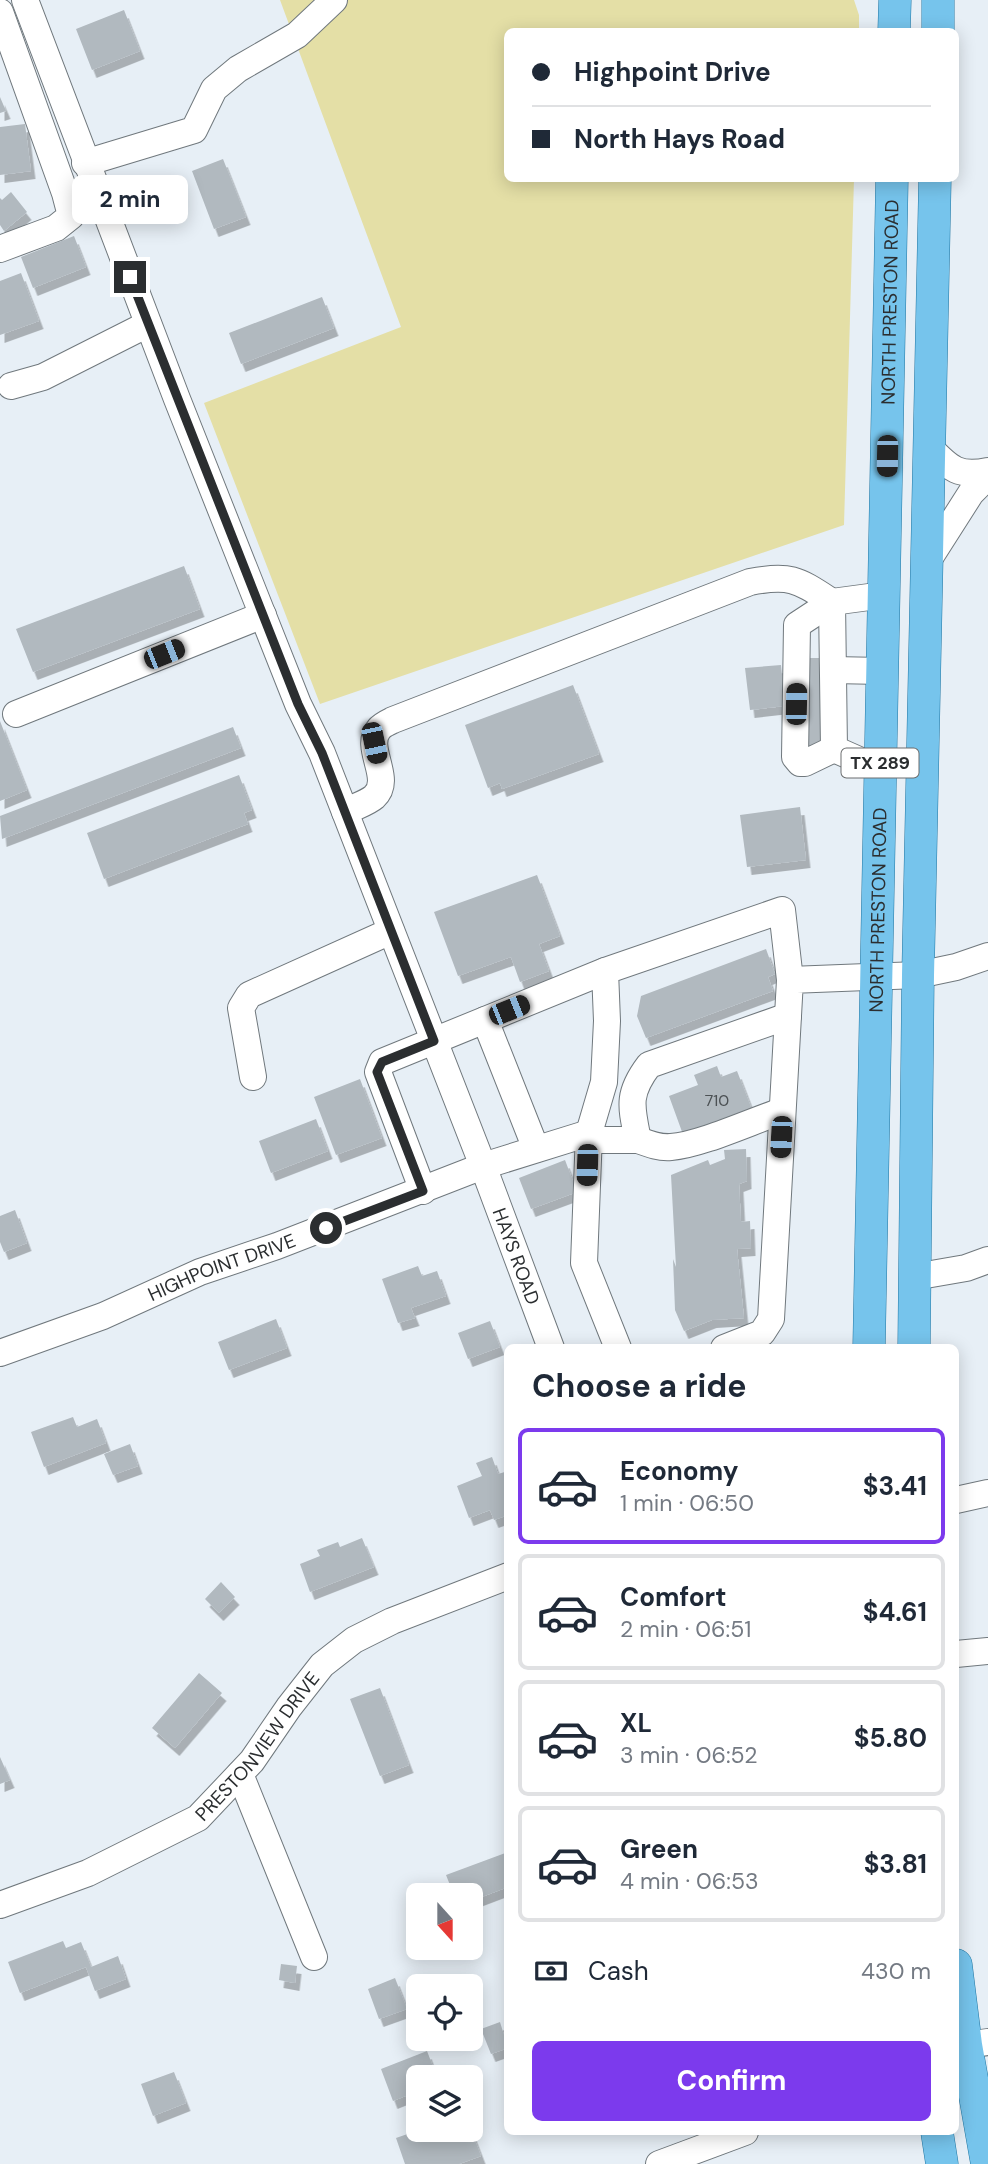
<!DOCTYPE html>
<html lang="en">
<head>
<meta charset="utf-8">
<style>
	body { margin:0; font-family:"DM Sans",sans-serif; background:#f6f6f7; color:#1f2937; height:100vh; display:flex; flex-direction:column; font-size:26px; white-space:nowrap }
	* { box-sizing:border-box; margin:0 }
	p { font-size:23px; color:#747a83 }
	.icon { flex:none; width:38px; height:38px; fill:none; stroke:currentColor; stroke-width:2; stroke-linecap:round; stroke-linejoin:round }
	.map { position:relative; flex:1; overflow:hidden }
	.details { position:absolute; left:504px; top:1344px; width:455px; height:791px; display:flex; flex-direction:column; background:#fff; border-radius:10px; box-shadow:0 4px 18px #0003 }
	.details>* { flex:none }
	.hud { position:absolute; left:504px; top:28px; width:455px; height:154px; border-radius:10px; box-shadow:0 4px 18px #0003; display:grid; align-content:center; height:154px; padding:0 28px; background:#fff }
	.needle { width:46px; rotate:159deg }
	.buttons { position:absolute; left:406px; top:1883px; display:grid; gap:14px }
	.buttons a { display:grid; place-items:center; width:77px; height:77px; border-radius:10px; background:#fff; box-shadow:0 4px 18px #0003; font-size:35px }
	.end { position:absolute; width:32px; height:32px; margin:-16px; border:9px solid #2b2e30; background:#fff; box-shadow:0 0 0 4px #fff }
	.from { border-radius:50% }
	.bubble { position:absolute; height:49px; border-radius:10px; background:#fff; box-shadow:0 4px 18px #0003; font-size:23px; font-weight:700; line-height:49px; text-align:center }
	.car { position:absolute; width:21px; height:42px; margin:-21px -10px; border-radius:9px; box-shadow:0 0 5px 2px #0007; background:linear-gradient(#222 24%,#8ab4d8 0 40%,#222 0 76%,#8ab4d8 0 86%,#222 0) }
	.hud b { display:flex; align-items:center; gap:24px; height:66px; font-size:26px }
	.hud b+b { border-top:2px solid #e0e1e3 }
	.hud i { width:18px; height:18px; background:#1f2937 }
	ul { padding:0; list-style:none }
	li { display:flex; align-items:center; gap:21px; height:116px; margin:0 14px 10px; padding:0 14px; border:4px solid #e0e1e3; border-radius:10px }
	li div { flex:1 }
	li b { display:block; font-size:26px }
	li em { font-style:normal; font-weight:700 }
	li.on { border-color:#7c3aed }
	li>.icon { width:63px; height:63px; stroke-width:1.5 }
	h2 { padding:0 28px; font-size:32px; line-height:84px }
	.pay { display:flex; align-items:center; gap:18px; height:77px; padding:0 28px; font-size:26px }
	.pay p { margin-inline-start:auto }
	.primary-button { display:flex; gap:14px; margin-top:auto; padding:14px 28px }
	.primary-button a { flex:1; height:80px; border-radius:10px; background:#7c3aed; color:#fff; font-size:28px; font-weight:700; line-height:80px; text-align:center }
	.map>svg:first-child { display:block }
</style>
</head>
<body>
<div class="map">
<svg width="988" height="2164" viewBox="0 0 988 2164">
	<defs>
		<filter id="shadow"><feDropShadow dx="4.5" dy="8" stdDeviation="0" flood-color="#0004"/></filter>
	</defs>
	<rect width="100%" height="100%" fill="#e7eff6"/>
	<path fill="#e4dfa6" d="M280,0H854L859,15V31L508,32V178L854,179L844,525L320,704L204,403L401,327Z"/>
	<path fill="#b1b9bf" filter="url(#shadow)" d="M124,10L140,51L92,70L76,29Z
		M0,97L6,111L0,113Z
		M25,124L31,171L0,175V127Z
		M223,159L246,217L214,229L192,171Z
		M11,192L27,212L4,231L0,225V198L2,200Z
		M74,236L86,267L33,288L21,257Z
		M21,273L39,321L0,335V281Z
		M322,297L334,328L241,364L229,333Z
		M184,566L200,609L33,672L16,629Z
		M804,658H823L824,746H804Z
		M781,665L785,706L750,710L745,668Z
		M573,685L599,754L502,789L500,783L488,788L465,725Z
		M0,721L27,790L0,801Z
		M233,727L241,748L2,839L0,816Z
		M239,775L252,810L244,813L248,824L104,879L87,833Z
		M800,807L806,860L747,867L740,815Z
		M537,875L560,936L539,944L549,971L520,982L511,957L458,976L434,912Z
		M766,949L775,974L768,977L773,991L646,1038L637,1016L641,996Z
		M717,1066L721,1077L737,1071L754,1115L685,1140L669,1096L698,1085L694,1075Z
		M360,1079L382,1138L336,1155L314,1097Z
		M316,1119L328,1151L271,1173L259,1141Z
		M746,1149L747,1181L739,1184L741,1222L750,1221L751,1248L737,1249L744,1318L712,1320L684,1331L675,1310L673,1259L676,1267L671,1175L708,1160L710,1165L725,1159L724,1150Z
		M565,1160L577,1192L531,1209L519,1178Z
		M15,1210L27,1243L4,1252L0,1242V1216Z
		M418,1266L422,1276L437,1271L446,1296L411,1308L415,1318L398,1323L382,1279Z
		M276,1319L287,1348L229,1370L218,1342Z
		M490,1321L500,1347L468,1359L458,1333Z
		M73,1417L77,1427L97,1419L106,1443L44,1467L31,1432Z
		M130,1444L138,1466L113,1475L104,1454Z
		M492,1457L498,1474L508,1471V1515L494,1520L490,1510L469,1518L457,1486L482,1476L476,1463Z
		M362,1538L374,1567L310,1592L300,1564L320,1556L317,1550L338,1542L340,1547Z
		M221,1582L235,1597L219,1613L205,1599Z
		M199,1673L222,1693L175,1748L152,1728Z
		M380,1688L409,1765L380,1776L350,1699Z
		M0,1757L10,1780L0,1784Z
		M508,1852V1876L504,1877L508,1887L471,1901V1895H454L446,1875Z
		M63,1941L66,1948L81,1942L91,1967L118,1956L126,1979L95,1991L86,1967L20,1993L8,1962Z
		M281,1964L297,1966L295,1983L279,1980Z
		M395,1978L407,2009L379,2019L368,1989Z
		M500,2022L508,2048L491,2054L481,2029Z
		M427,2051L437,2077H418V2091L393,2101L381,2069Z
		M174,2072L186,2103L153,2116L141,2084Z
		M419,2130H426L428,2135L442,2130H471L481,2156L459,2164H405L396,2138Z"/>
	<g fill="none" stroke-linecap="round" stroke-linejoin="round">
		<defs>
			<g id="minor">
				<path id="s1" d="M25,0L177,399L298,704L322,753L483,1166L551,1348"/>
				<path d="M0,12L65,193L71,216L56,228L0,249"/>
				<path d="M85,163L194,130L214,89L238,69L297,35L334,0"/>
				<path d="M11,386L43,377L148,324"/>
				<path d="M930,448C950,469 959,477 988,471"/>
				<path d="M927,562L971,493L988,476"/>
				<path d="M833,670L882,671"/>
				<path d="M16,714L263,615"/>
				<path d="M879,769L834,749L832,602L884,595"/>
				<path d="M345,812C354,807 367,803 374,797C394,779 363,748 379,729C382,725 389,722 393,720L750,582C791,574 798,580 832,602L797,625L795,757L800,763H805L834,749"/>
				<path d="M485,1020L536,1149"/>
				<path d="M253,1077L241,1008L249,995L391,931"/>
				<path d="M589,1133L604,1082L607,1021L605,971L782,910L790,980"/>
				<path d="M588,1140H638C631,1106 627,1094 649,1065L788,1016"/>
				<path d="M638,1140C649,1144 659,1148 671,1147C700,1145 752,1121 782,1111"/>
				<path d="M423,1191L378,1072L382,1062L605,971"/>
				<path d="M914,1277L966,1268L988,1260"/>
				<path d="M724,1348L762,1333L771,1319L790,980L918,975L956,967L988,956"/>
				<path id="s2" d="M0,1353L103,1316L200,1272L277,1246L483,1166L589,1133L584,1263L618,1348"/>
				<path d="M956,1500L988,1493"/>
				<path d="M956,1654L988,1651"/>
				<path d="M240,1774L314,1957"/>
				<path id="s3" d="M0,1905L88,1873L198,1818L252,1761L289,1707L322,1665L354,1640L392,1621L508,1576"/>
				<path d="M956,2050L966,2045L988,2042"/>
				<path d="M659,2164L745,2132"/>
			</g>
			<g id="major">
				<path d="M894,32L895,0"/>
				<path d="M938,32V0"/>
				<path id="s4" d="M869,1348L892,178"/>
				<path d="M914,1348L918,975L935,178"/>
				<path d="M956,1965L966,2045L987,2164"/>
				<path d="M937,2132L942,2164"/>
			</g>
		</defs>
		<use href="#minor" stroke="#70787d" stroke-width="28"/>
		<use href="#major" stroke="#2176a2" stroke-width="33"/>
		<use href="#minor" stroke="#fff" stroke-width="26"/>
		<use href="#major" stroke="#76c4ec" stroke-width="32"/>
	</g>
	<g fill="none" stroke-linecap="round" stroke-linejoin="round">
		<path stroke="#2b2e30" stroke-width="9" d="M130,277L298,704L322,753L434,1041L382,1062L377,1072L423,1191L326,1228"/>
	</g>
	<g text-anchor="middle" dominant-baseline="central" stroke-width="7" stroke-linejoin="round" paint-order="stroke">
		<g font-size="16" fill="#4c5154">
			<text x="717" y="1100">710</text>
		</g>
		<rect fill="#fff" stroke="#6b6d6e" stroke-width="2" x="841.5" y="748.5" width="77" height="29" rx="5"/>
		<g font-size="18" font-weight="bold" fill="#2b2e30">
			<text x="880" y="763">TX 289</text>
		</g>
		<g font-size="19" fill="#2b2e30" stroke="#fff">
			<text stroke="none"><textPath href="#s4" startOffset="1046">NORTH PRESTON ROAD</textPath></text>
			<text stroke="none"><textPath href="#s4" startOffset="438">NORTH PRESTON ROAD</textPath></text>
			<text stroke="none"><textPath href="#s1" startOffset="1349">HAYS ROAD</textPath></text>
			<text stroke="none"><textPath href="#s2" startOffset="238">HIGHPOINT DRIVE</textPath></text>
			<text stroke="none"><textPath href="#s3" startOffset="310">PRESTONVIEW DRIVE</textPath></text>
		</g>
	</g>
</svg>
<div class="buttons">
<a><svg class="needle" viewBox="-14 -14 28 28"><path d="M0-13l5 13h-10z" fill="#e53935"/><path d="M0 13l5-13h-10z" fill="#747a83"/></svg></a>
<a><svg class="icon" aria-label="locate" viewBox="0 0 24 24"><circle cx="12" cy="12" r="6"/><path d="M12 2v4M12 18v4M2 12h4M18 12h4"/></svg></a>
<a><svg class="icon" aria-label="layers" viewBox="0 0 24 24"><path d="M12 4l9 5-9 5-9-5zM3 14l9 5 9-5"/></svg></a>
</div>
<i class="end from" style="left:326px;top:1228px"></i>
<i class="end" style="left:130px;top:277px"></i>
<div class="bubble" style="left:72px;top:175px;width:116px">2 min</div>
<i class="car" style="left:887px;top:456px;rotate:181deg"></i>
<i class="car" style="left:164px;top:654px;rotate:68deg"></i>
<i class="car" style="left:796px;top:704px;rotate:1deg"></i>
<i class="car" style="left:374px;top:743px;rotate:168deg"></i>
<i class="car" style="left:509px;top:1010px;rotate:68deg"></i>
<i class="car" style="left:781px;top:1137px;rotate:183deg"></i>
<i class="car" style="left:587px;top:1165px;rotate:182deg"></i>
<div class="hud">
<b><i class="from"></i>Highpoint Drive</b>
<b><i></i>North Hays Road</b>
</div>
<section class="details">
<h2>Choose a ride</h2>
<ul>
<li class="on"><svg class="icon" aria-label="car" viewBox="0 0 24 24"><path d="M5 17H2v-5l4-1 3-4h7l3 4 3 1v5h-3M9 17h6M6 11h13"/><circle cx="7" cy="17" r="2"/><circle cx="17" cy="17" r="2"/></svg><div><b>Economy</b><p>1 min · 06:50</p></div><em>$3.41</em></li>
<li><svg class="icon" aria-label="car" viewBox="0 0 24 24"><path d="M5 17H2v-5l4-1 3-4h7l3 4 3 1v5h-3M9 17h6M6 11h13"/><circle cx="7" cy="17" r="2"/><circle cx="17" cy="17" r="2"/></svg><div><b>Comfort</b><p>2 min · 06:51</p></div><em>$4.61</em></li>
<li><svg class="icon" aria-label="car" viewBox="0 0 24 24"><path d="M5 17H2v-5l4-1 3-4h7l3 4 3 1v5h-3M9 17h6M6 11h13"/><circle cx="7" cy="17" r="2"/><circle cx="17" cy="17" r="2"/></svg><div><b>XL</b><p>3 min · 06:52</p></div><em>$5.80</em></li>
<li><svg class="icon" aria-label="car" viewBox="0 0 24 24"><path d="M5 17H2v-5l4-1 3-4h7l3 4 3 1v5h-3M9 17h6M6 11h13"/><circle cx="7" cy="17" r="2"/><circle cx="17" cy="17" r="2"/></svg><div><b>Green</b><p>4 min · 06:53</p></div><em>$3.81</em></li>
</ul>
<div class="pay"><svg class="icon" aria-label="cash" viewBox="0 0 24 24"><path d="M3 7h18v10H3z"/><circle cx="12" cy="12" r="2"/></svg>Cash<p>430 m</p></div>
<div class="primary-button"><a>Confirm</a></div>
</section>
</div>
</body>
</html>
